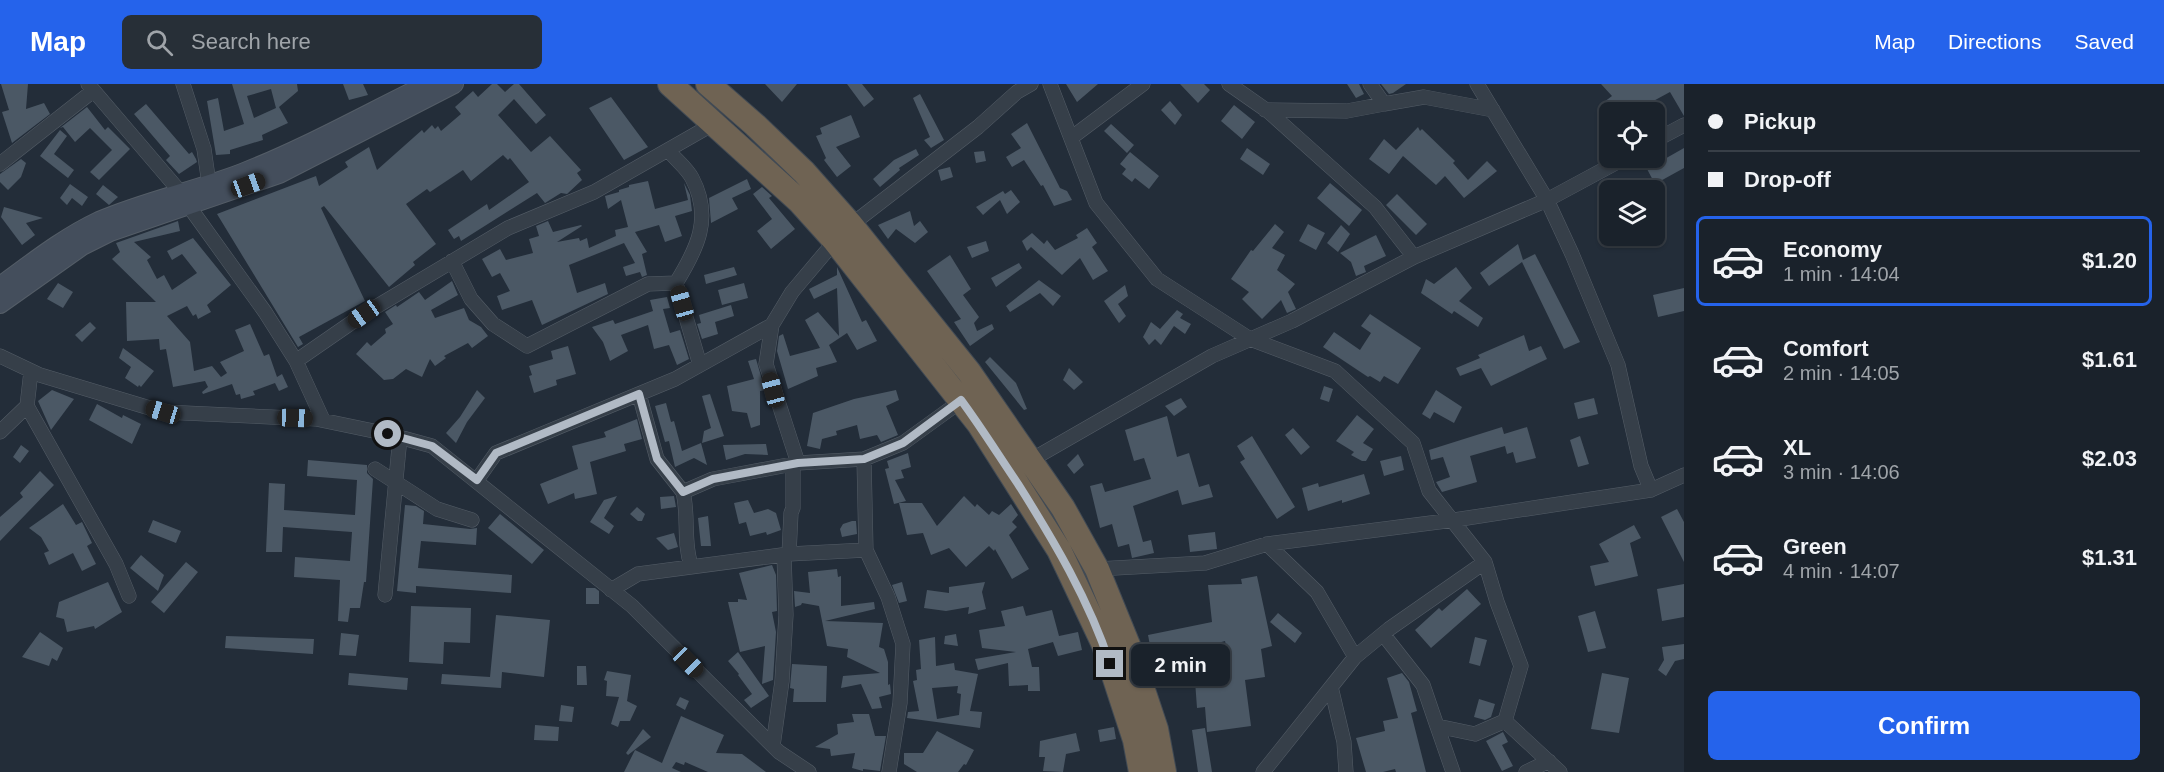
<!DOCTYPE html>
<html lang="en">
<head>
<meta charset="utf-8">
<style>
	body { margin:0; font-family:Arial,sans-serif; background:#272f37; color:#f1f3f6; height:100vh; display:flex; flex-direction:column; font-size:22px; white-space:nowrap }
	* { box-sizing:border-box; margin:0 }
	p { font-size:20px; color:#9fa4a9 }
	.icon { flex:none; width:33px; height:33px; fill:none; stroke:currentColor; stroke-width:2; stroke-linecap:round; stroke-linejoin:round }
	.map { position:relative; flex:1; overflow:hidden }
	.details { display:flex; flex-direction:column; background:#1a222b; width:480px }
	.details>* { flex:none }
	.hud { display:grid; align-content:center; height:132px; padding:0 24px; background:#1a222b }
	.fabs { position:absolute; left:1599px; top:18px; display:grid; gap:12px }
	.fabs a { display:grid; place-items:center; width:66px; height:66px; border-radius:9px; background:#1a222b; box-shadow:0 2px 4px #0004,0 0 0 2px #383f47; font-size:30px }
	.end { position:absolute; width:27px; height:27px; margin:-14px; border:8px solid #b1bac5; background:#111; box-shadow:0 0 0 3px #111 }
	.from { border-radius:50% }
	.bubble { position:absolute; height:42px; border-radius:9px; background:#1a222b; box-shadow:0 2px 4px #0004,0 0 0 2px #383f47; font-size:20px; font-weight:700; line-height:42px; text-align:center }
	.car { position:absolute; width:18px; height:36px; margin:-18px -9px; border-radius:8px; box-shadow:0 0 4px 2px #0007; background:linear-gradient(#222 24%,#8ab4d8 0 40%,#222 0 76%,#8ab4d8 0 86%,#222 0) }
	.hud b { display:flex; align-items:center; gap:21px; height:57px; font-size:22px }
	.hud b+b { border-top:2px solid #383f47 }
	.hud i { width:15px; height:15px; background:#f1f3f6 }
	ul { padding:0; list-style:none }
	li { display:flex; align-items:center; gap:18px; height:90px; margin:0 12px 9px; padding:0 12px; border:3px solid transparent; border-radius:9px }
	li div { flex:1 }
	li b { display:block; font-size:22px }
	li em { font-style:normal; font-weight:700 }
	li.on { border-color:#2563eb }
	li>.icon { width:54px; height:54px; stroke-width:1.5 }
	.cta { display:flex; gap:12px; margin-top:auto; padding:12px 24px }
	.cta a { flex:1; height:69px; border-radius:9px; background:#2563eb; color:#fff; font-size:24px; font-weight:700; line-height:69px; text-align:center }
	header { display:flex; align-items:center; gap:36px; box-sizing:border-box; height:84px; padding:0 30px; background:#2563eb; color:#fff }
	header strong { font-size:28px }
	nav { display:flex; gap:33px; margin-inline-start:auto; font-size:21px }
	.search { width:420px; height:54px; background:#272f37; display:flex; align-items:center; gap:15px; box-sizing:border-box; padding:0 21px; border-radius:9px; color:#9fa4a9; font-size:22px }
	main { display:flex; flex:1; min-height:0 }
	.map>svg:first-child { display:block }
</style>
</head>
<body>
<header>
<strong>Map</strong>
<div class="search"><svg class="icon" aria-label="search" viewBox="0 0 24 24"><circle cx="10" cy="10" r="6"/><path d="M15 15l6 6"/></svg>Search here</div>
<nav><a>Map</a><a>Directions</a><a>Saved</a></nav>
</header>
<main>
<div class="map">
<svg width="1684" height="688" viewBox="0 0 1684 688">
	<rect width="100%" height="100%" fill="#232d39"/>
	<path fill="#4b5865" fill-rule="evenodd" d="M1,0H28L26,25L44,19L50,30L12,59L2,28L9,26Z
		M232,0H297L298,7L279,23L288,39L262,51L263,56L230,66V70L216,71L207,17L218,14L224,47L244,40ZM271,5L276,24L254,34L247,12Z
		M343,0H363L368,11L349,16Z
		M492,0H497L505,8L514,0H519L546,31L536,40L514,15L498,31L531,68L550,52L581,86L577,89L582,96L567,110L561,109L545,119L537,109L461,157L459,152L454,155L448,146L487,120L489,126L529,98L510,74L508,76L503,71L471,97L463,86L430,108L427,105L406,120L436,160L413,178L415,181L389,203L324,122L321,124L365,217L299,253L303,260L298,263L217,130L316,92L319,102L348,83L345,78L369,63L377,86L422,46L424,49L432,41L435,45L438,42L441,47L461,30L455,23L473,7L478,13Z
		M765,0H797L782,18Z
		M847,0H862L874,15L864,23Z
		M1066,0H1098L1077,18Z
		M1180,0H1204L1210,6L1198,19Z
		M1347,0H1359L1364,10L1356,14Z
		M1381,0H1406L1393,9L1389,10Z
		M1601,0H1684V32L1670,8L1646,21L1651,28H1635L1631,23L1624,28H1605L1600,21L1612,12Z
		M920,10L944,56L931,64L924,56L930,53L913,14Z
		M611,13L648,63L624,76L589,24Z
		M1170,17L1182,31L1175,41L1161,26Z
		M146,20L189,70L192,68L196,75L197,78L179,90L166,76L170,72L134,30Z
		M1234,21L1255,38L1242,55L1221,37Z
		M87,23L105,46L108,43L130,65L99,96L90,88L112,66L90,44L75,58L63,43L60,44Z
		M851,31L860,53L836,63L851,82L837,93L824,76L826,74L816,52L822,50L820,44Z
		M1027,39L1060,104L1067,107L1072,116L1054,122L1043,101L1041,102L1024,76L1012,83L1006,73L1021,64L1011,50Z
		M1111,40L1134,61L1127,69L1104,47Z
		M1418,43L1420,47L1422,45L1455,77L1453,79L1468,96L1487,77L1497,87L1464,114L1445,92L1436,101L1403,72L1389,90L1369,75L1384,55L1396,66Z
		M60,46L67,52L54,70L74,86L68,94L40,72Z
		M1247,64L1270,80L1263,91L1240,75Z
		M1684,64V84L1655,100L1647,85Z
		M916,65L919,71L899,84L900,86L880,103L873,95L894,76Z
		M984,67L986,77L976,79L974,68Z
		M1130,68L1159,92L1149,105L1135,94L1132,98L1122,90L1126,85L1120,80Z
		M21,75L26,79L21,93L8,106L0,98V90Z
		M950,83L953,93L941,97L938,86Z
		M747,95L751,105L732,114L738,125L711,139L709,114Z
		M648,97L655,125L688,116L684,99L690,111L692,127L675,132L682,152L665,158L659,141L635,148L647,168L642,170L647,191L642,193L640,188L626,192L623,183L635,179L624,159L569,181L577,209L605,199L608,210L542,241L532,216L502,226L497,212L510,207L500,189L492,193L482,175L500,165L506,176L533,169L529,155L539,152L536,142L548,137L553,148L581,141L582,142L557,158L579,154L580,157L587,154L589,164L616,152L615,146L628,143L621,116L608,125L605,112L619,108V106L629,103V101Z
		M1330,99L1362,126L1349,142L1317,114Z
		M70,100L88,113L82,122L72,114L67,121L60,114Z
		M103,101L118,113L109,121L96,110Z
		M762,103L772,112L769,114L795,145L771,165L757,147L772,135L753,110Z
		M1011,106L1020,118L1007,130L1000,116L983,131L976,123L1003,107L1005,110Z
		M1397,110L1427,140L1416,151L1386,121Z
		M4,123L43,134L26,139L35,151L22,161L1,133Z
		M910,127L914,142L920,137L928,148L915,159L896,145L888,155L878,141Z
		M178,137L180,147L134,158L151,173L147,176L157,195L164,191L172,206L197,189L182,170L172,176L167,167L193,154L231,201L207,221L211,228L198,235L196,230L193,232L187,222L167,232L190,258L194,287L212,282L221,293L227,289L220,278L244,267L235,246L250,240L264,272L269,270L277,293L282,290L288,303L279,307L275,299L253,307L255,311L241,315L240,310L236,311L232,300L203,310L202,308L208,303L205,297L173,303L166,265L160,266L159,255L127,257L126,218H156L112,175L120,168L116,159Z
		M1275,140L1284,148L1272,164L1285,171L1277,186L1295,200L1288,208L1296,225L1287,229L1281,216L1262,235L1242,215L1249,208L1231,195L1251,166L1253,167Z
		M1308,140L1325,149L1316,166L1299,157Z
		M1341,141L1350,150L1338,168L1327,159Z
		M1087,144L1097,159L1092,163L1108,187L1093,196L1080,174L1062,191L1031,163L1027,167L1022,157L1032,149L1044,160L1047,156L1055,166L1078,154L1076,151Z
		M1376,151L1386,172L1364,182L1366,188L1356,192L1351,178L1340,169Z
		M986,157L989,167L972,174L967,163Z
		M1518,160L1523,176L1535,170L1580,258L1564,265L1522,178L1489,202L1480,189Z
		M950,171L971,205L963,211L979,233L974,239L977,247L992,240L994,245L970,262L954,238L961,235L927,187Z
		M1019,179L1022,184L996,203L991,194Z
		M734,183L737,191L706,200L704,191Z
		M837,183L862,238L866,236L877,257L857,266L847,249L829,261L837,278L816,284L818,292L788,305L777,267L779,252L783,250L790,272L820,264L805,236L818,228L839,252L837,204L814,215L809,205L837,191Z
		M1456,183L1472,204L1459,217L1483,234L1478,243L1454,227L1452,230L1421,209L1426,195L1434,200Z
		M1039,196L1061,212L1053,222L1040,209L1010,228L1006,222Z
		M452,197L458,211L431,226L435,234L464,224L469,236L481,243L488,252L472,264L468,259L444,272L446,274L435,282L430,275L422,293L406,285L393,295L384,296L356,270L367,258L371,262L386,249L385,245L393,240L385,228L396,221L397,223L419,208L425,216Z
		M58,199L73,208L63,224L47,215Z
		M744,199L748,214L722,221L718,206Z
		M1125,201L1128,212L1118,220L1126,232L1119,239L1104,217Z
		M1684,204V227L1658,233L1653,211Z
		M667,213L670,224L663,225L670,249L680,246L689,275L677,281L669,261L654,265L648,241L621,251L628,267L610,277L603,258L592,243L613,236L615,240L653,227L650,216Z
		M731,221L734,232L715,238L718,250L702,255L697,240L701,239L699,231Z
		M1177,226L1183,230L1180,234L1191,240L1185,250L1174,242L1161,261L1155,255L1149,261L1143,253L1151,238L1160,245Z
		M1370,230L1421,264L1398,300L1384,292L1380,298L1370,292L1368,293L1323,263L1334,248L1360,266L1371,249L1361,242Z
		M90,238L96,244L82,258L75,251Z
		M1524,251L1529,267L1541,262L1547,275L1491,302L1481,284L1460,292L1456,284L1480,274L1478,271Z
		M568,262L576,290L556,296L557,301L534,309L529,292L532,291L529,282L553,275L551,267Z
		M123,264L154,287L141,303L139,301L138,303L125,294L131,283L119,274Z
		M990,273L1016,299L1027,325L1024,326L985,278Z
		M756,275L765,306L760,307V341L751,344L747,329L732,327L727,302L754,295L748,277Z
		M1069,284L1083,298L1074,306L1063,296Z
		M1324,302L1333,305L1329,318L1320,315Z
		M52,306L74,315L51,346L38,317Z
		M477,306L485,314L467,338L456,359L446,349L460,333Z
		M896,306L899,316L886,322L898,351L881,358L877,351L860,355L857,341L836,347L837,351L822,355L820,365L807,362L813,329L854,315Z
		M1436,306L1462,323L1454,339L1434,328L1430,335L1422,330Z
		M710,310L724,352L702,359L704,347L711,344L702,312Z
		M1181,314L1187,323L1174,332L1165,322Z
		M1594,314L1598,330L1578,335L1574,319Z
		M666,319L671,338L674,337L682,367L701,359L707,381L694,374L675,383L669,357L665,358L655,322Z
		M97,320L122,334L123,331L141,340L132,360L89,336Z
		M1357,331L1374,345L1363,359L1373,365L1366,377H1362L1351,371L1354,368L1336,357Z
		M1167,332L1177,373L1189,369L1199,403L1209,400L1213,413L1182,421L1178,406L1133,422L1143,458L1151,456L1154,469L1132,474L1129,460L1118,463L1112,440L1100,444L1090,402L1102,399L1105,408L1151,395L1144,374L1134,377L1125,346Z
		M637,335L642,355L624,360L626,367L590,378L597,410L575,415L574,409L548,420L540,400L578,385L572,362L606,353L604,348Z
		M1502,343L1504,350L1527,343L1536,374L1516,379L1513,368L1507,370L1505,362L1470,372L1477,398L1442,408L1436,398L1450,393L1443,373L1431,376L1429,366Z
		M1293,344L1310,363L1301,371L1285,351Z
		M1252,352L1295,423L1277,435L1240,378L1245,375L1237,362Z
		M1580,352L1589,380L1578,383L1570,356Z
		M766,360L768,371L745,370L726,376L723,361Z
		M21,361L29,367L20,379L13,373Z
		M908,369L911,383L901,386L904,394L895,396L906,417L894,420L885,385L889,384L887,377Z
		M1078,370L1084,381L1074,390L1067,381Z
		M1401,372L1404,386L1384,392L1380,377Z
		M308,376L367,381V389L373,395L366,498H364L360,524H350L348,538L338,537L340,496L294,493L295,473L350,477L352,448L283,443L282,468H266L269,399L285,400L284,426L355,431L357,396L307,392Z
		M40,387L54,401L0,457V433L23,413L20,409Z
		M1364,390L1370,410L1342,419V416L1308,427L1302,404L1318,399L1319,403Z
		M617,412L604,434L614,442L609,450L590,438L604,416Z
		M674,412L676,423L661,425L660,413Z
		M964,412L975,423L977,420L989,431L992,427L999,431L1011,420L1018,431L1012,438L1017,443L1009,451L1029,485L1012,495L995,465L994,467L989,462L966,483L949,464L931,471L923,449L907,451L899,419H922L937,442Z
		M748,416L754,429L768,425L776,429L781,446L767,451L766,448L750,452L746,438L739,440L734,419Z
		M63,420L76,441L82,438L92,459L87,462L96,480L82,487L73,469L49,481L44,469L49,467L41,453L29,444Z
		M405,421L416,422L424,427L423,440L470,445L477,444L476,461L421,457L418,484L512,491L511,509L416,502V509L397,507Z
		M637,423L645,430L642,437H638L630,430Z
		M1677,425L1684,438V478L1661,433Z
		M500,430L544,466L532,480L488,444Z
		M708,432L711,462H701L698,434Z
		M153,436L181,447L176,459L148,448Z
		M852,437H856L857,450L842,453L840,445L843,440Z
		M1634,441L1641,454L1630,459L1638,492L1595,502L1590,482L1609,478L1599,460Z
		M1215,448L1217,465L1190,468L1188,451Z
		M674,449L678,463L668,466L656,454Z
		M141,471L164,491L158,507L130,484Z
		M186,478L198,488L164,529L151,518Z
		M772,481L776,491L777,527L772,528L776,548L773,596L762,600L765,562L740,568L728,518H738V515L747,516L739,489Z
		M837,485L838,493L841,492V522L874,518L875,525L825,537L883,539L879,563L884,565L888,578V601L890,600L891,610L879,613L882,624L872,625L861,600L841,604L843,592L880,589L847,573L848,565L827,562L819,522L802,519L801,521L795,523L794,507L810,509L808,488Z
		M1257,492L1272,562L1261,565L1265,593L1245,596L1251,642L1207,648L1205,623L1197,624L1194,583L1230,581L1225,557L1153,577L1148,551L1212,538L1208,501L1242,500L1241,495Z
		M108,498L122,528L95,545L94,542L67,548L64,535L56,533L59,518Z
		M902,498L907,517L899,519L892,501Z
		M985,498L982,508L986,525L968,530L969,523L946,527L924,524L927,506L949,509V503Z
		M1684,500V533L1662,537L1657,505Z
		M586,504H595L599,507V520H586Z
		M1467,505L1481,520L1431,564L1415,546L1439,524L1442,527Z
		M411,522L471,524L470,559L444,558L443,580L409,578Z
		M1023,522L1026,532L1052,526L1059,552L1078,548L1082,566L1058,572L1053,558L1028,565L1032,583H1039L1040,607H1028V601L1009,602L1008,579L978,586L975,575L1016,568L982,564L979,546L1005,542L1001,527Z
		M1595,527L1606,564L1588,568L1578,532Z
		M1278,529L1302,549L1295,559L1270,538Z
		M496,531L550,536L544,593L502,588L501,604L441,600L442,590L490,593Z
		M40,548L63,564L57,577L52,574L49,582L22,573Z
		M341,549L359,551L356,572L339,571Z
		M956,550L958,562L944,560L945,552Z
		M226,552L314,555L313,570L225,564Z
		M935,553L936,582L954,579L955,586L978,590L970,627L982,628L980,644L907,634L908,628L919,627L913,597L917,596L916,586L921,585L919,556ZM958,602L957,609L961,610L959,631L937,635L932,604Z
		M1475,553L1487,556L1480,582L1469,579Z
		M1684,560V575L1675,577L1666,592L1658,586L1664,576L1662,563Z
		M738,568L769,612L751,624L744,616L752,610L738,591L739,590L728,577Z
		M792,580L827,582L826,618H793L794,605L790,604Z
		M577,582H586L587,601H577Z
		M607,587L631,591L627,617L637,622L630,637H620L618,643L611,640L619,613L606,612L607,597L604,596Z
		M349,589L408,594L407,606L348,601Z
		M1402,589L1409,598L1417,627L1411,629L1426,688H1396L1395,685L1383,688H1366L1356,654L1385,647L1383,637L1398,634L1387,594Z
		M1602,589L1629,594L1619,649L1591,645Z
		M680,613L689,617L685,626L676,621Z
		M1479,615L1495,620L1491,633L1485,636L1474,633Z
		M561,621L574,623L572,638L559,637Z
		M852,630H869L875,652H886L880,687L863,685V687L852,684L855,669L831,672L830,665L815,663L838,650L837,640L854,638Z
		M681,632L724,651L716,669L742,670L766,688H708L685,678L684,681L676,678L672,684L681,688H624L635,666L662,679Z
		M535,641L559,643L558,657L534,656Z
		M1114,643L1116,655L1100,658L1098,646Z
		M1205,644L1212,688H1198L1192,646Z
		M643,645L651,653L628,671L626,669Z
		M937,647L974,666L966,681L964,680L958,688H917L904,680V669H923Z
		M1503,648L1508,658L1502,661L1513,682L1502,687L1486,657Z
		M1076,649L1080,667L1066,670L1063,688L1043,687L1045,673H1039L1040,657Z"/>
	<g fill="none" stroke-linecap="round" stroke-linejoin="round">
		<defs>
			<path id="street" d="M88,0L182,110
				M183,0L204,65L209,100
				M1050,0L1096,119L1157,195L1250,255L1335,287L1413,359L1429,407L1485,478L1497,518L1521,582L1505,637L1560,688
				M1229,0L1269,28L1375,123L1414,173
				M1370,0L1384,20L1424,13L1493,26
				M1477,0L1547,116L1572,170L1618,281L1641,382L1651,406L1684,391
				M1265,26L1347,27L1384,20
				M1071,54L1143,0
				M1654,57L1684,41
				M668,66C675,75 687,84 692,94C713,134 697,165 676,199L700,281
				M0,80L93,7
				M188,121L265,228L296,277
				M851,141L978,43L1017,8L1031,0
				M452,177L471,215L493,240L527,262L648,200L676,199
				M772,241L766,280L798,379L864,375L903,359L961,317
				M0,272L40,291L163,328L316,335L388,350L432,362L632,522L779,668L809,688
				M31,287L27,322L116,480L129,512
				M639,310L657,375L683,408L713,395L798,379
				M323,336L296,277L364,230L508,144L594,108L715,39
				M0,348L27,322
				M1031,376L1212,272L1292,237L1414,173L1547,116L1625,74
				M793,380V424L791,429L789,470L866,466L864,375
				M375,385L437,425L472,436
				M477,396L496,369L675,295L772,241L792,208L835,157
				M683,408C689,432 683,458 691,481
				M1267,460L1317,508L1355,573
				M866,466L888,513L903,560L900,619L889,688
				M1097,485L1205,479L1267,460L1454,436L1651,406
				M611,506L638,490L789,470
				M385,511L400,353
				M1383,550L1423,601L1437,642L1475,650L1505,637
				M1331,603L1344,658L1346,688
				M1437,642L1453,688
				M773,662L782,597L786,531L784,471
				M1263,688L1355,573L1389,545L1485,478
				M1526,688L1549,677"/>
			<path id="secondary" d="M0,202C32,179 63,154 99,137C145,117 195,107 242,89C306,64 366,30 428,0
				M0,220L82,162L110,148L279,90L454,0"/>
			<path id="highway" d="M670,0L799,117L835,157L979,340L1059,466L1071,491L1104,561L1135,656L1141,688
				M708,0L755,41L804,88L851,141L969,288L1063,424L1097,485L1128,561L1156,645L1164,688"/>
		</defs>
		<use href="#street" stroke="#545d67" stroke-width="15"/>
		<use href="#secondary" stroke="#545d67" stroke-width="20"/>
		<use href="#highway" stroke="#414a54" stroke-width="26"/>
		<use href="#street" stroke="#363f49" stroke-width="14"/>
		<use href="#secondary" stroke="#444e5c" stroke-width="18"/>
		<use href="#highway" stroke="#6f6353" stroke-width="24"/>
	</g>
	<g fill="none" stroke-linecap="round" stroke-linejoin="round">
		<path stroke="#b1bac5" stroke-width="8" d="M388,350L432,362L477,396L496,369L639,310L657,375L683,408L713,395L798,379L864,375L903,359L961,316C981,343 999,372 1018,400C1054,457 1089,516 1110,580"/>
	</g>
</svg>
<div class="fabs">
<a><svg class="icon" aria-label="locate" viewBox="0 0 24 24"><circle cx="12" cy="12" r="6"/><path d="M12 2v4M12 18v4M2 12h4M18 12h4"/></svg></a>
<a><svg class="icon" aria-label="layers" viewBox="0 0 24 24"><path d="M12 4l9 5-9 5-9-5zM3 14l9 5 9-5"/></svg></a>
</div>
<i class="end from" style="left:388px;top:350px"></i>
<i class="end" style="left:1110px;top:580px"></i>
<div class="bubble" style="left:1131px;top:560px;width:99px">2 min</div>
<i class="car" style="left:248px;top:101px;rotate:70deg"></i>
<i class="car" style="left:682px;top:219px;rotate:344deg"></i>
<i class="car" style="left:364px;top:230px;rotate:235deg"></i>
<i class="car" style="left:773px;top:306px;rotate:345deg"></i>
<i class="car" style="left:163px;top:328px;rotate:287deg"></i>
<i class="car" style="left:295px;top:334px;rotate:92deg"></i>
<i class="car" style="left:688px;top:578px;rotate:135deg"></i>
</div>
<section class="details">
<div class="hud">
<b><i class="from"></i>Pickup</b>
<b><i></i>Drop-off</b>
</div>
<ul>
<li class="on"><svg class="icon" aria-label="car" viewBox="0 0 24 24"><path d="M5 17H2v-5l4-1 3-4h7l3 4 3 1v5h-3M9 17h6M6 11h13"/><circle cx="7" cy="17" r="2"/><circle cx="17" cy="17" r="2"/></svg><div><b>Economy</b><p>1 min · 14:04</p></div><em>$1.20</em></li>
<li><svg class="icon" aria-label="car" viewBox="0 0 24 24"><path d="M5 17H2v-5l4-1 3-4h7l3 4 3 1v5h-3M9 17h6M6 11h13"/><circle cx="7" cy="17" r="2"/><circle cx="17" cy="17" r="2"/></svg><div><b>Comfort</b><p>2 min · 14:05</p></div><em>$1.61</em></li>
<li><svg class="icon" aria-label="car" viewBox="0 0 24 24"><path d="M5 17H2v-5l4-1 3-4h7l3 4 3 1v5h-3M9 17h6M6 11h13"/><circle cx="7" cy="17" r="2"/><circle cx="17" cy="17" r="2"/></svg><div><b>XL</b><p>3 min · 14:06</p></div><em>$2.03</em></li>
<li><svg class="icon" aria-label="car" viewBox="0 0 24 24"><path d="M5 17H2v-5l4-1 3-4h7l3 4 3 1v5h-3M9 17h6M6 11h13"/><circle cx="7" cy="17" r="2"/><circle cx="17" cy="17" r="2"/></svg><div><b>Green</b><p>4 min · 14:07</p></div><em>$1.31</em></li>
</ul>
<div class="cta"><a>Confirm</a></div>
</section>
</main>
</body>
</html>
